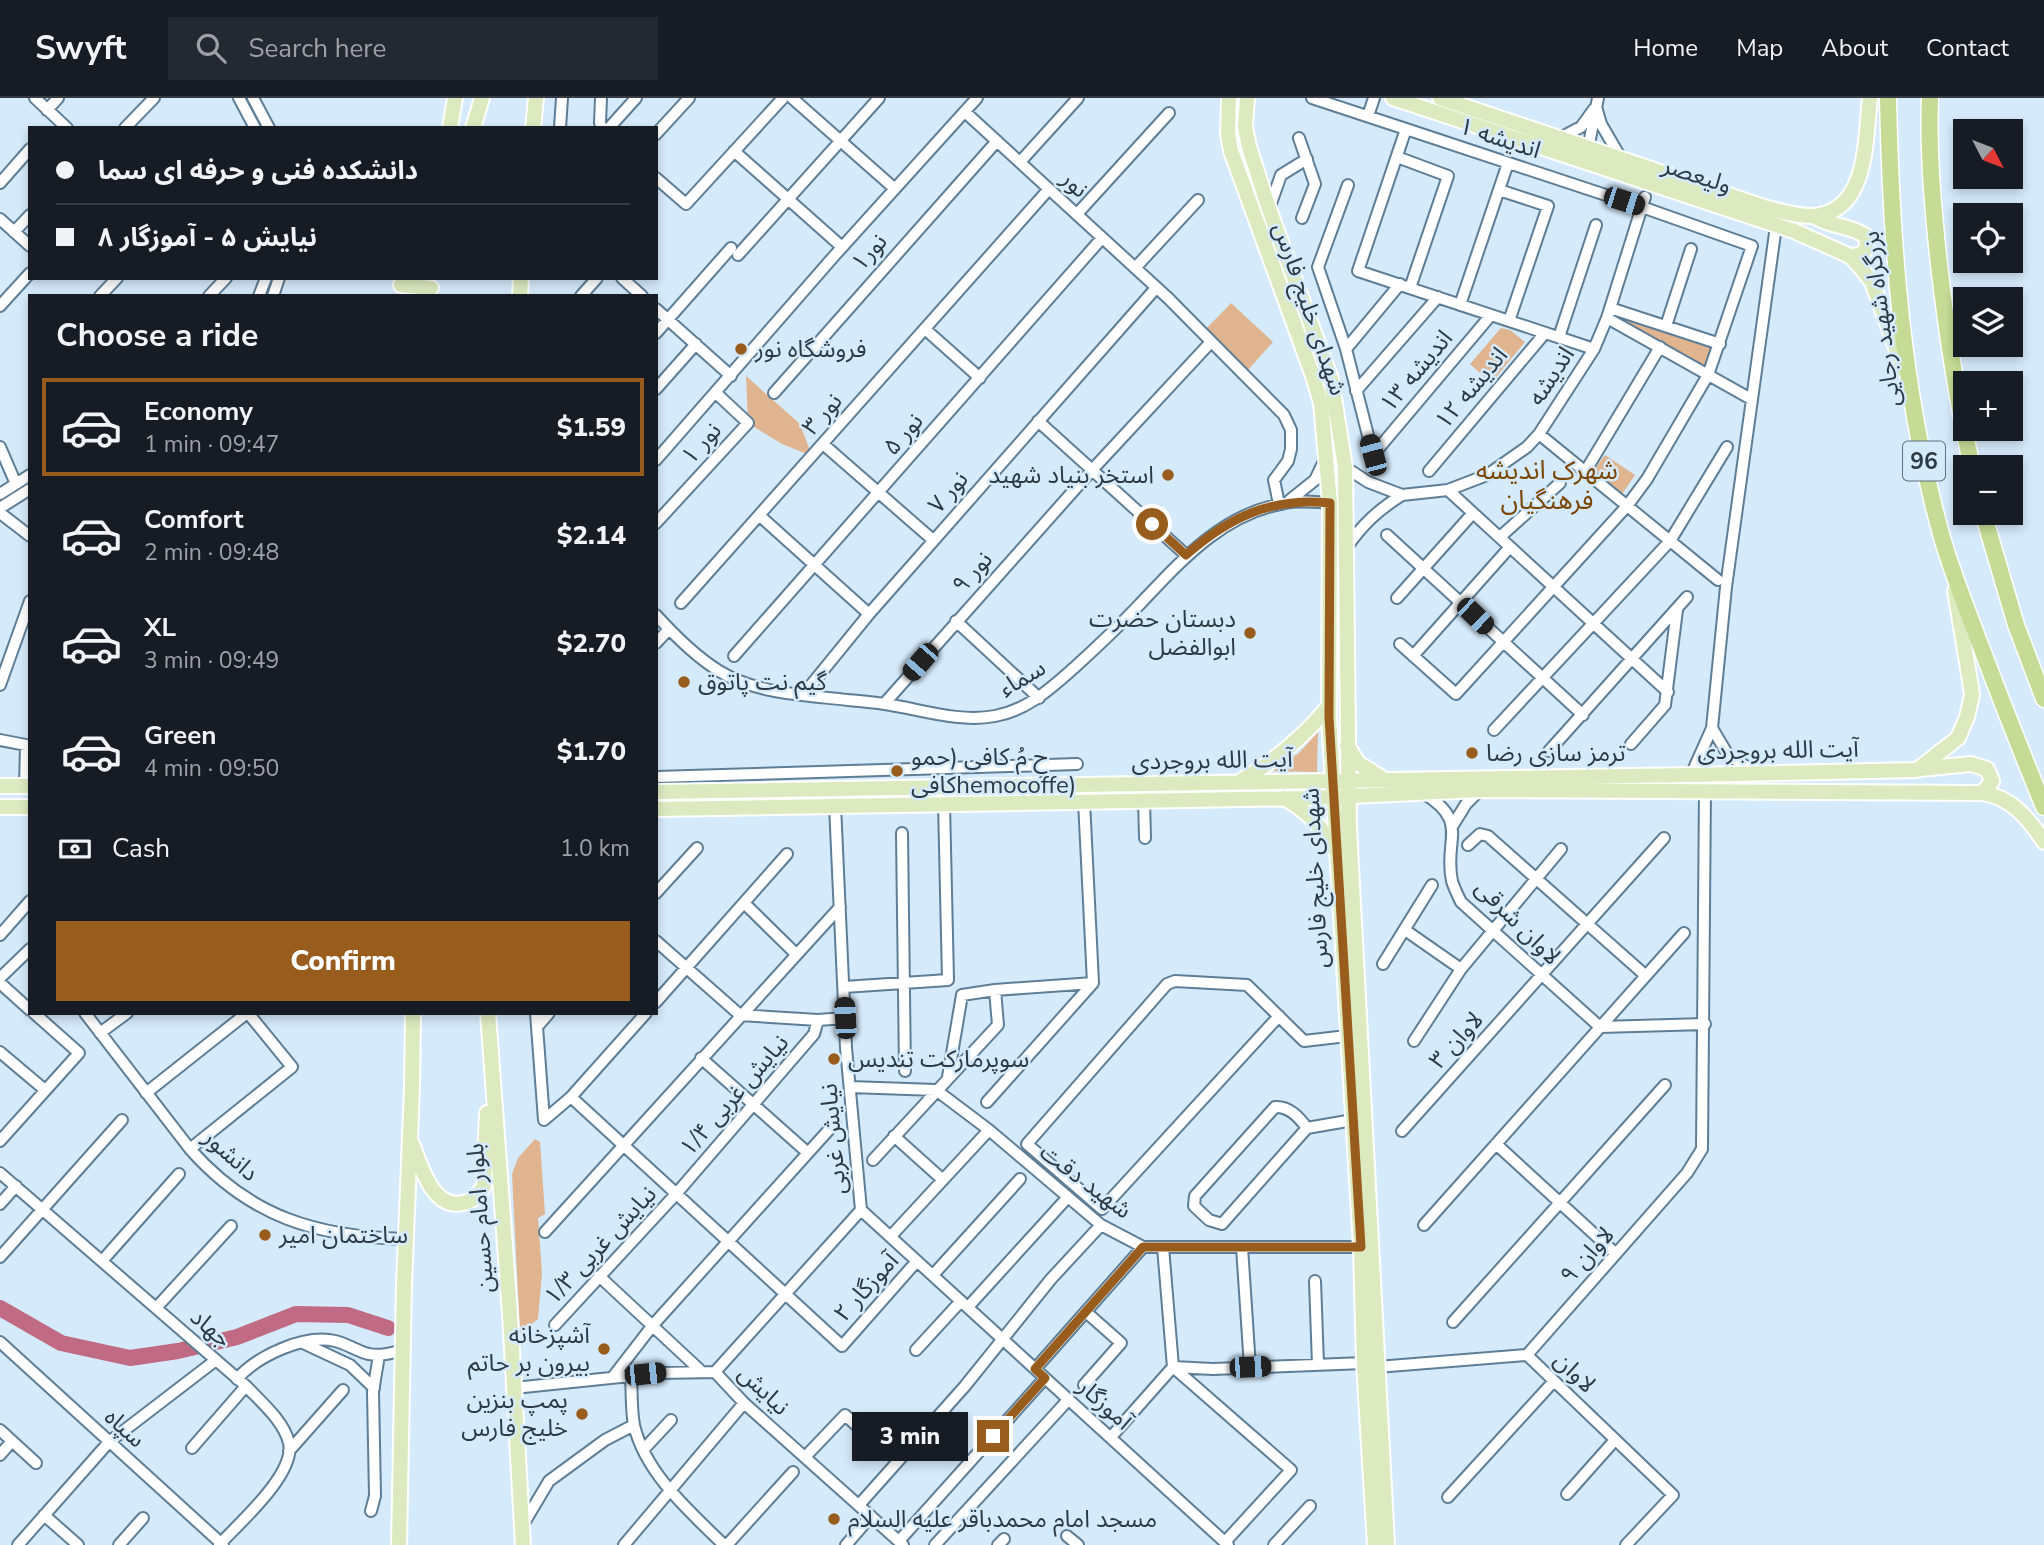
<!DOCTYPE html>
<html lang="en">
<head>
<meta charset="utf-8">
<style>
	body { margin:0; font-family:"Nunito Sans","Noto Sans Arabic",sans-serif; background:#242831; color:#f1f3f6; height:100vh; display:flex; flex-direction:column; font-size:26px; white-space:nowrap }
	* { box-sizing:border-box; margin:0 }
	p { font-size:23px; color:#9ea1a6 }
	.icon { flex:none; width:38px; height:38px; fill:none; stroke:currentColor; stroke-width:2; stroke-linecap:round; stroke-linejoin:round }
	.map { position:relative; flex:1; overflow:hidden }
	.drawer { position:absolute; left:28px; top:196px; width:630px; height:721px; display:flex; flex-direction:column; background:#171b24; border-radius:0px; box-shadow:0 4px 10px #0003 }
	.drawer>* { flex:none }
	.guide { position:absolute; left:28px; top:28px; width:630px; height:154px; border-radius:0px; box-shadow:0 4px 10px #0003; display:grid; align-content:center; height:154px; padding:0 28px; background:#171b24 }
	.needle { width:46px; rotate:132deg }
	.controls { position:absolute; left:1953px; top:21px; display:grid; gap:14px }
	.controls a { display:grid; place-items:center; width:70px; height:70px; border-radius:0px; background:#171b24; box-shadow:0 4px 10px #0003; font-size:35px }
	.end { position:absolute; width:32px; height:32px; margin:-16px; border:9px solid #985c1d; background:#fff; box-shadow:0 0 0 4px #fff }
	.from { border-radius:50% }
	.bubble { position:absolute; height:49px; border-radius:0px; background:#171b24; box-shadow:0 4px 10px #0003; font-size:23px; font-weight:800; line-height:49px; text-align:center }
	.car { position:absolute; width:21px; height:42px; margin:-21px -10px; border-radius:9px; box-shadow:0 0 5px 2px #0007; background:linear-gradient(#222 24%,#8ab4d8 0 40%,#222 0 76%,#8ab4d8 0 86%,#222 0) }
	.guide b { display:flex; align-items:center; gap:24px; height:66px; font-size:26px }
	.guide b+b { border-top:2px solid #363941 }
	.guide i { width:18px; height:18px; background:#f1f3f6 }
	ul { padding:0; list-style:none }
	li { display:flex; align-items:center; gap:21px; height:98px; margin:0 14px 10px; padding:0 14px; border:4px solid transparent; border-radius:0px }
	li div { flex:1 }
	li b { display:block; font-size:26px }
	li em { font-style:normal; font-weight:800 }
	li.selected { border-color:#985c1d }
	li>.icon { width:63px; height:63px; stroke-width:1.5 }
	h2 { padding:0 28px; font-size:32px; line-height:84px }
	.pay { display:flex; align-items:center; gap:18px; height:77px; padding:0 28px; font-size:26px }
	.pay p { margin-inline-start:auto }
	.action { display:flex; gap:14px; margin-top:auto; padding:14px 28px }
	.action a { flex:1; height:80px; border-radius:0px; background:#985c1d; color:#fff; font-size:28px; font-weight:800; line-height:80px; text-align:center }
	header { display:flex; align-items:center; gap:42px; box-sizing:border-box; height:98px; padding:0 35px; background:#171b24; border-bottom:2px solid #363941 }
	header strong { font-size:33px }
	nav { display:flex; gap:38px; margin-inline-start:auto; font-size:24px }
	.search { width:490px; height:63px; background:#242831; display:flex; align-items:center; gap:18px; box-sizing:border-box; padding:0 24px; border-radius:0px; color:#9ea1a6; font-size:26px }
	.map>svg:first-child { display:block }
</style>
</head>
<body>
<header>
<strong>Swyft</strong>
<div class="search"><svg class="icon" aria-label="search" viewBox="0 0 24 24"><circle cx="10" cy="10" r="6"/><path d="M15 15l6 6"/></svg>Search here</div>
<nav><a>Home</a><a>Map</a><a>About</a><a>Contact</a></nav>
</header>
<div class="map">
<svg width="2044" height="1447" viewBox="0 0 2044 1447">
	<rect width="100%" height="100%" fill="#d5eafb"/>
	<path fill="#dfb48f" d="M1231,205L1273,244L1248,272L1206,231Z
		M1625,217L1711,249L1706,272L1623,223Z
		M1501,230L1510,232L1525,244L1491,285L1470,266Z
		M746,278L800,326L812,358L782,346L748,325Z
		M1605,357L1635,377L1622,396L1592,375Z
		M1318,634L1317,674L1273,673L1299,655Z
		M535,1041L540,1044L545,1116L538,1120L542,1175L538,1221L520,1235L512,1076L518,1060Z"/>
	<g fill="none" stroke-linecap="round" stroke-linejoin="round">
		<path stroke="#c16a83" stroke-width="16" d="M0,1210L61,1245L130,1260L178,1253L237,1239L296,1216L348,1217L388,1230"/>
		<defs>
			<path id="minor" d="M35,0L67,30
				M239,0L255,30
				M253,0L269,30
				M601,0L600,25L602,30
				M792,0L895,91
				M1312,0L1406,31
				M1596,9L1601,26L1622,62
				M47,12L58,0
				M965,14L1168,200L1284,317L1291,332V351L1288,363L1274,382L1279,406
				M1368,18L1374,0
				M125,30L154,0
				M560,30L562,0
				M609,30L636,0
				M656,36L689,0
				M1299,40L1315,86L1302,120
				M1558,41L1581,29L1594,11
				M1588,51L1598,0
				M734,53L842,149
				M1397,59L1448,78L1410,190
				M1020,64L1078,0
				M656,80L686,106L783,0
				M0,85L30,51
				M1348,87L1318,169L1346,251L1373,357
				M1499,92L1548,108L1509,223
				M1269,111L1281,77L1307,61
				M1077,116L1169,15
				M0,121L30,148
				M14,134L30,117
				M738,157L879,0
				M1135,170L1198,102
				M622,180L642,198
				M100,198L117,180
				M209,198L226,180
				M259,198L266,180
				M273,198L279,180
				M581,198L597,180
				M1460,207L1508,65
				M0,208L30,175
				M1610,210L1720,246
				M656,211L731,278
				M1607,220L1751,301
				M1666,228L1691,151
				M925,231L980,280
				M656,235L731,150
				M1559,239L1596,127
				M1346,251L1400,186
				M656,291L696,246
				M1356,293L1438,199
				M774,295L997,43
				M1038,323L1186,457
				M1539,336L1718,482
				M823,346L933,442
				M0,349L16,386
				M1373,357L1491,217
				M656,362L835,157L977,0
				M1345,369L1368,384L1402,397L1448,392L1487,377L1527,349L1539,336L1594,251L1607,220L1645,99
				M1429,373L1545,235
				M1585,374L1660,249
				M1448,392L1668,594
				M0,396L30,377
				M1290,402L1315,382L1326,359
				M0,410L30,391
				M0,415L30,438
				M760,418L869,516
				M656,425L748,325L716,295
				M1387,437L1583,617
				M1500,439L1560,385
				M1347,449C1362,427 1378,412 1402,397
				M1397,500L1473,415
				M681,505L1049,91
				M656,517C675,538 695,558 719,573C756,596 806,597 848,602C860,603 873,604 885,606C920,611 959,625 995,618C1028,612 1051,590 1075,569C1097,549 1119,528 1140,506C1182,462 1222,416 1285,405C1302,401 1320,405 1337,405
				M956,523L1039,600
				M656,545L669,531
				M1400,546L1456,596L1627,408L1647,381L1708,277L1752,148L1642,109L1406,31L1358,173L1594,251
				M734,558L1102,140
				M1413,558L1510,449
				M0,587L30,503
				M803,597L869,516L1156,190
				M884,606L1092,372L1210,245
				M1712,630L1728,657L1755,674
				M1494,632L1670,443L1727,349
				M0,642L26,647L25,688
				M1631,646L1665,607L1677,512
				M1549,653L1687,499
				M1691,677L1712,630L1726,489L1776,128
				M656,679L1077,666
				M1423,695C1471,724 1443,742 1452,783C1454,790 1458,798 1461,804L1600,929L1705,926
				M1144,702L1145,740
				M1453,727L1466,706L1480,692
				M902,735L905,973
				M1468,747L1480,736L1488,738L1645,877
				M656,795L697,750
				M744,805L796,856
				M1405,832L1461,871
				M0,837L30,803
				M656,843L740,917L818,922L845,920
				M1383,866L1432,787
				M0,880L30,851
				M0,885L30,912
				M844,889L948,882L944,705
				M656,904L787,756
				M85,915L190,1051C250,1119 317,1139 405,1141
				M536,915L544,1022
				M1279,918L1102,1111L1027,1046L1167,886L1175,883L1247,887L1304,943L1347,938
				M537,929L549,915
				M100,935L127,915
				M1414,943L1461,871L1561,751
				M0,954L45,992
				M701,960L808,1055
				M948,979L962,897L995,892
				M850,989L936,992L989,1032L1101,1127L1143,1149H1361
				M146,995L247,915
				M571,999L842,1248L917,1163
				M987,1004L1093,885L1084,703
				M544,1022L571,999L646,915
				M1307,1030C1299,1019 1289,1008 1275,1009L1195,1098L1194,1108L1209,1122L1222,1126L1307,1030L1353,1022
				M1402,1033L1664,740
				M894,1038L943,1082
				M0,1043L79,955L34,915
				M1496,1046L1616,1156
				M190,1051L292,969L248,915
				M873,1062L998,927L995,892L1093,885
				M0,1075L246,1288C261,1304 284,1323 289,1345C296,1376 239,1425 219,1447
				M0,1106L16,1088
				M861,1112L1228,1447
				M1424,1127L1684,835
				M545,1134L840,809
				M891,1138L989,1032
				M1242,1149L1250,1269
				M0,1159L122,1022
				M102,1163L179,1076
				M933,1177L1020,1081
				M599,1178L702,1274
				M1315,1183L1318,1267
				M968,1209L1067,1100
				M156,1210L231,1128
				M1453,1224L1665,987
				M555,1227L676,1096L814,936L818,922
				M0,1244L223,1447
				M303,1245L350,1267L374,1290
				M916,1252L961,1203
				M1527,1257L1687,1075L1702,1051L1705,692
				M1173,1269L1291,1372L1225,1444
				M1173,1269L1213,1271L1364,1265
				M1377,1269L1527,1257L1673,1397L1626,1447
				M1035,1271L1143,1149
				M715,1274L861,1112L846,950L835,707
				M631,1278C632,1293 631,1311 634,1327C645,1375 690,1414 724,1447
				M612,1280L653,1227L835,1025
				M237,1281C257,1258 304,1236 335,1243C344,1245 352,1250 360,1253C374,1260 389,1256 403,1252
				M1084,1287L1121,1245L1086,1214
				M514,1290L659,1275L715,1274L744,1305L903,1447
				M0,1332L36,1365
				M1111,1339L1173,1269L1163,1149
				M192,1350L246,1288
				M644,1351L671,1322
				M289,1353L343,1292
				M0,1357L12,1343
				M805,1359L845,1317L875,1344
				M1567,1396L1615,1342
				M1448,1399L1554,1283
				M859,1407L965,1288L1051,1181L1101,1127
				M371,1413L375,1398L373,1294L379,1257
				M44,1417L78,1447
				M521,1430L549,1383L605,1342L634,1327
				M1067,1438L1078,1447
				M899,1443L1045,1280
				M18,1447L109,1344L216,1262
				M119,1447L143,1420
				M624,1447L744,1305
				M727,1447L793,1374
				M846,1447L871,1418
				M935,1447L1069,1301
				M998,1447L1004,1441
				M1274,1447L1310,1408"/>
			<path id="major" d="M1229,0L1228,36L1231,53L1313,278L1321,305L1330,405L1329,619L1361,1149L1364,1265L1375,1447
				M1247,0L1245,29L1249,49L1269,111L1331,281L1345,369L1349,730L1387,1447
				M1393,0L1794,133L1850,158L1862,171L1872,184L1904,272
				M1440,0L1764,109C1780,113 1795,118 1812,118C1869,115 1865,41 1870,0
				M450,30L455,0
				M473,30L482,0
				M533,30L536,0
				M1814,118C1830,129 1850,127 1866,138C1869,152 1864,158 1850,158
				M401,187L431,190
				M520,198L521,180
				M1347,647L1358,665L1382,680
				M1920,671L1971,666L1987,671L1992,683L1983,695
				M1239,684C1273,664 1304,639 1329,608
				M0,688H30
				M656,694L1691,677L1917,672L1958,640L1967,619L1972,597L1970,583L1955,493
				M1284,700C1307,713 1322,728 1335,752
				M0,709H30
				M656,711L1308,700L1480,692L1983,695C2011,699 2029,721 2044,744
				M488,915L510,1216L523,1447
				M412,1046C421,1067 432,1112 463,1105C473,1103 480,1096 484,1087L487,1015
				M399,1447L404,1187L412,989L413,915"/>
			<path id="highway" d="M1888,0C1891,147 1902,294 1941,436C1951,472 1965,506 1978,541C1999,597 2021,653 2044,709
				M1930,0C1928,56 1933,111 1939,167C1947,235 1957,303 1972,369
				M1983,415L2016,527L2044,601"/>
		</defs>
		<use href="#minor" stroke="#5e7e97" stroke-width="14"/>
		<use href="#major" stroke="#fff" stroke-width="18"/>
		<use href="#highway" stroke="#fff" stroke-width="19"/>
		<use href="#minor" stroke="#fff" stroke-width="10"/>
		<use href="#major" stroke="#ddeac0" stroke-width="14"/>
		<use href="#highway" stroke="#c6dc96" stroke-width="16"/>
	</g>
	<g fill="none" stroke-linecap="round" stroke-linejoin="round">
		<path stroke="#985c1d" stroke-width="9" d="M993,1338L1045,1280L1035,1271L1143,1149H1361L1329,619L1330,405C1272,399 1229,419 1186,457L1152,426"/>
	</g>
	<g fill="#985c1d" stroke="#d5eafb" stroke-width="2.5">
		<circle cx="741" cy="251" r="7"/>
		<circle cx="1168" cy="377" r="7"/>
		<circle cx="1250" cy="535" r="7"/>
		<circle cx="684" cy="584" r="7"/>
		<circle cx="1472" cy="655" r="7"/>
		<circle cx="897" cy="673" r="7"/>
		<circle cx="834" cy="961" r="7"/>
		<circle cx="265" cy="1137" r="7"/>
		<circle cx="604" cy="1251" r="7"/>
		<circle cx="582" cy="1316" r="7"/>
		<circle cx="834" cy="1421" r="7"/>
	</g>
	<g text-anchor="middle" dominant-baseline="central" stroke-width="5" stroke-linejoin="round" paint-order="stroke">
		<rect fill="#d5eafb" stroke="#5f6f7c" stroke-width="2" x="1903" y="343.5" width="42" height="39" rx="5"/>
		<g font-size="23" font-weight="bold" fill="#2c3a45">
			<text x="1924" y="363">96</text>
		</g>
		<g font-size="24" fill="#2c3a45" stroke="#d5eafb">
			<text transform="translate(1500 40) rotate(18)">اندیشه ۱</text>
			<text transform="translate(1697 77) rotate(18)">ولیعصر</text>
			<text transform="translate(1075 86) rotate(43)">نور</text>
			<text transform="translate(869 154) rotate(-49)">نور۱</text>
			<text transform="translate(1310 211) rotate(71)">شهدای خلیج فارس</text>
			<text transform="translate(1881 221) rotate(-97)">بزرگراه شهید رجایی</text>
			<text transform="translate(1416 273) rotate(-50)">اندیشه ۱۳</text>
			<text transform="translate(1551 278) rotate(-57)">اندیشه</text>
			<text transform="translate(1471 290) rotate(-50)">اندیشه ۱۲</text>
			<text transform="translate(822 316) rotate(-49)">نور ۳</text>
			<text transform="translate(903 336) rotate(-49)">نور ۵</text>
			<text transform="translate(701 345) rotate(-48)">نور ۱</text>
			<text transform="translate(948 394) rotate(-49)">نور ۷</text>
			<text transform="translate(972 474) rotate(-48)">نور ۹</text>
			<text transform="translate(1022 580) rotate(-31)">سماء</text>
			<text transform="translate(1778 652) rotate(-1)">آیت الله بروجردی</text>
			<text transform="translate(1212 662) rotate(-1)">آیت الله بروجردی</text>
			<text transform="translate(1315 780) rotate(-93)">شهدای خلیج فارس</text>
			<text transform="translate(1518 824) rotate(45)">لاوان شرقی</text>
			<text transform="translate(1456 942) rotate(-48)">لاوان ۳</text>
			<text transform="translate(734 997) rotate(-49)">نیایش غربی ۱/۴</text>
			<text transform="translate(833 1041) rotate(-95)">نیایش غربی</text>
			<text transform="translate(231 1057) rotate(42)">دانشور</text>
			<text transform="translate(1086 1083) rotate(37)">شهید دقت</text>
			<text transform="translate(480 1120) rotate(-94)">بلوار امام حسین</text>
			<text transform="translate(600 1147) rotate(-47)">نیایش غربی ۱/۳</text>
			<text transform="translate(1587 1157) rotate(-48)">لاوان ۹</text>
			<text transform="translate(866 1189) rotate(-48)">آموزگار ۲</text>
			<text transform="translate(211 1230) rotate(41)">جهاد</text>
			<text transform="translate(1575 1274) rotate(44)">لاوان</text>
			<text transform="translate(764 1292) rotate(44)">نیایش</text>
			<text transform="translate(1105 1306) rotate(42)">آموزگار</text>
			<text transform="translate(125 1330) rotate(42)">سپاه</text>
		</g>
		<g font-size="24" fill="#2c3a45" stroke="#d5eafb" text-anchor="start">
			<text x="755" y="251">فروشگاه نور</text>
			<text x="1154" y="377" text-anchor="end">استخر بنیاد شهید</text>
			<text x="1236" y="521" text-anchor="end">دبستان حضرت<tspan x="1236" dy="28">ابوالفضل</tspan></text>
			<text x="698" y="584">گیم نت پاتوق</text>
			<text x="1486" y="655">ترمز سازی رضا</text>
			<text x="911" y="659">حِ مُ کافی (حمو<tspan x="911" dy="28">کافیhemocoffe)</tspan></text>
			<text x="848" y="961">سوپرمارکت تندیس</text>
			<text x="279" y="1137">ساختمان امیر</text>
			<text x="590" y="1237" text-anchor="end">آشپزخانه<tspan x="590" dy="28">بیرون بر حاتم</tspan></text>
			<text x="568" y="1302" text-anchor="end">پمپ بنزین<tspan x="568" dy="28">خلیج فارس</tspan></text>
			<text x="848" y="1421">مسجد امام محمدباقر علیه السلام</text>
		</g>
		<g font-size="26" fill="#7a4505" stroke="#d5eafb">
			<text x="1547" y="372">شهرک اندیشه<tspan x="1547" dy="30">فرهنگیان</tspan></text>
		</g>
	</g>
</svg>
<div class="controls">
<a><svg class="needle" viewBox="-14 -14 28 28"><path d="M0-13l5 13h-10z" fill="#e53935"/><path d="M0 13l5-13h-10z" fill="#9ea1a6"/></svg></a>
<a><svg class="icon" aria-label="locate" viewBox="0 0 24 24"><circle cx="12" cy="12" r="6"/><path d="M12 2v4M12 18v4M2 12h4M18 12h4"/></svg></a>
<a><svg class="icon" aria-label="layers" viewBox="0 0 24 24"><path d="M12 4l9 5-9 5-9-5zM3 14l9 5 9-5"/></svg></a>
<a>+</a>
<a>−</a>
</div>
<i class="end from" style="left:1152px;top:426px"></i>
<i class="end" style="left:993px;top:1338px"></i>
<div class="bubble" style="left:852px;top:1314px;width:116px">3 min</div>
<i class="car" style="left:1624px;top:103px;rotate:108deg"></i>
<i class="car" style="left:1373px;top:357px;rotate:345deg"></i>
<i class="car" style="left:1475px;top:518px;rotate:134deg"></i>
<i class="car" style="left:920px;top:564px;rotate:221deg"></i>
<i class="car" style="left:845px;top:920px;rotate:357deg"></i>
<i class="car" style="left:1250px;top:1269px;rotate:88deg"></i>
<i class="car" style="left:645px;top:1276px;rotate:84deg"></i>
<div class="guide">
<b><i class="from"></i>دانشکده فنی و حرفه ای سما</b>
<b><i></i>نیایش ۵ - آموزگار ۸</b>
</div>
<section class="drawer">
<h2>Choose a ride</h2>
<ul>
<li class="selected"><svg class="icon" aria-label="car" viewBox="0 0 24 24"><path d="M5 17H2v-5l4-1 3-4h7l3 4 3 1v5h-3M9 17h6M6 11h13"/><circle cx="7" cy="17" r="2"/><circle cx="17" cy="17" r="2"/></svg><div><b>Economy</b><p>1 min · 09:47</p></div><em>$1.59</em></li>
<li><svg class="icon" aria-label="car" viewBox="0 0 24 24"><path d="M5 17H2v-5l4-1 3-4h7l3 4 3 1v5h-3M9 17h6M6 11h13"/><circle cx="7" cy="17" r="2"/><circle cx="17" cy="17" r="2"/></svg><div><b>Comfort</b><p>2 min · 09:48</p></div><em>$2.14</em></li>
<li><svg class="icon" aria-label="car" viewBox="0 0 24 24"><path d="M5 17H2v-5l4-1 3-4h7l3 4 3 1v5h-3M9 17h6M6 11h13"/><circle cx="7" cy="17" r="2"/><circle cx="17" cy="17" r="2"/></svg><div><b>XL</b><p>3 min · 09:49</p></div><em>$2.70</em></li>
<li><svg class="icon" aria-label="car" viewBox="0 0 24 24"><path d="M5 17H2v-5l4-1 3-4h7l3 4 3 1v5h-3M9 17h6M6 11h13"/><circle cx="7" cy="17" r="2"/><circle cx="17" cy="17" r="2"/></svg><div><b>Green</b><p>4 min · 09:50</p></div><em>$1.70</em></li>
</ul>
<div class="pay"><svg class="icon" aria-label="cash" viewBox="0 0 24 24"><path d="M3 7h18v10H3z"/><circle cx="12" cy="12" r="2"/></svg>Cash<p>1.0 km</p></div>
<div class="action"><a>Confirm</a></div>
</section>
</div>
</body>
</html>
